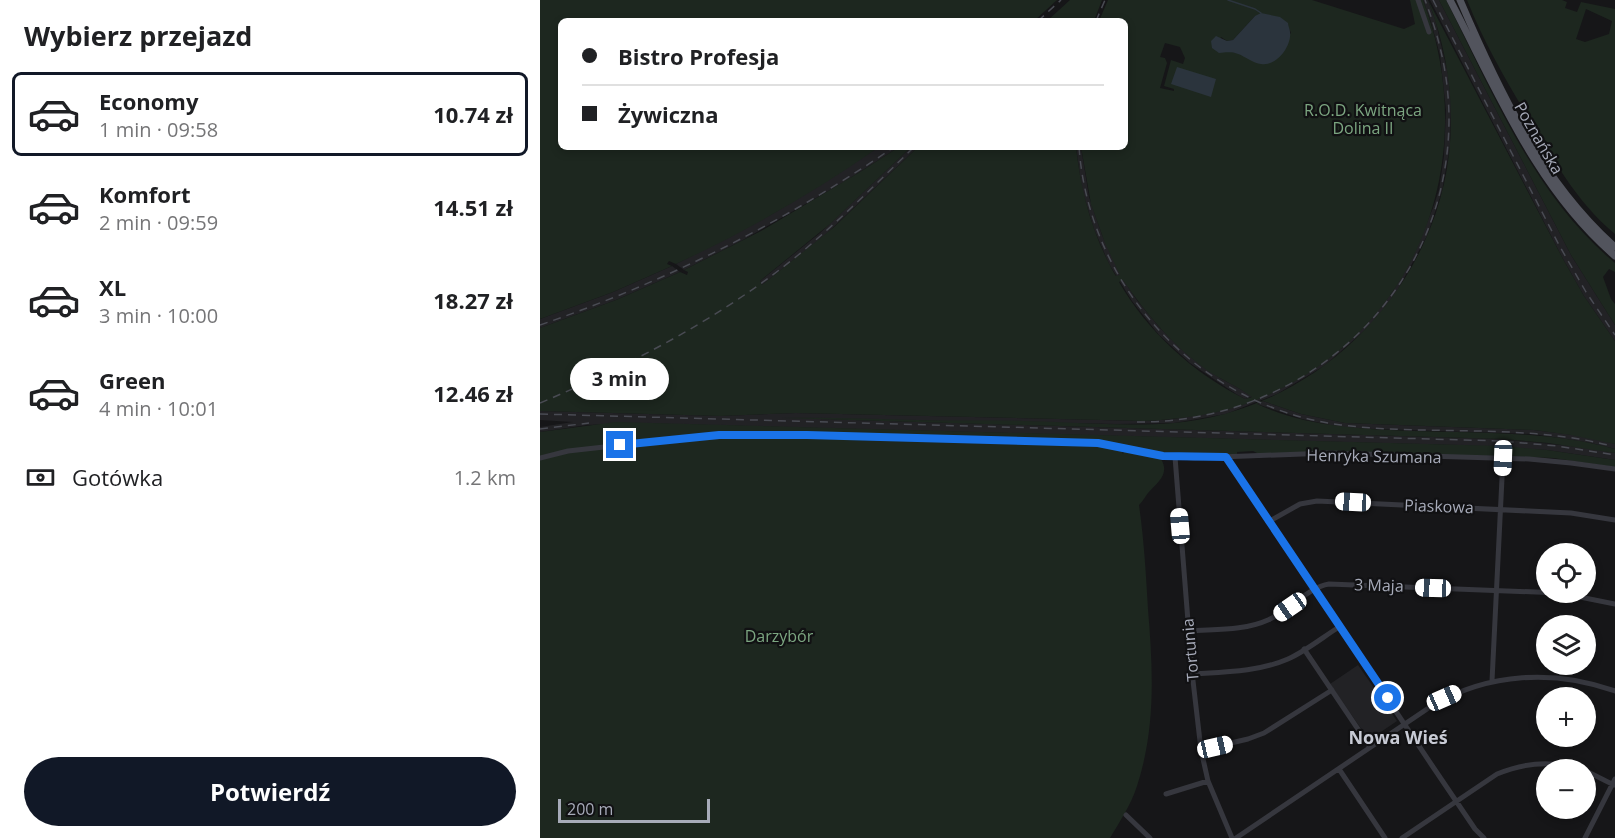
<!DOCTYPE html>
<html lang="pl">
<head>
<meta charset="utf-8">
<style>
	body { margin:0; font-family:"Open Sans",sans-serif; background:#f2f2f2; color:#202124; height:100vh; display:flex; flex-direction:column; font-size:22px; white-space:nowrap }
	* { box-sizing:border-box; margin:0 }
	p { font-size:20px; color:#757577 }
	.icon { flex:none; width:33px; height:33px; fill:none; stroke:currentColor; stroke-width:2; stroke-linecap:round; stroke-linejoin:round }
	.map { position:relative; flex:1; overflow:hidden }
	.details { display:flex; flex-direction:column; background:#fff; width:540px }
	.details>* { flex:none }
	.top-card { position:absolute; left:18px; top:18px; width:570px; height:132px; border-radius:9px; box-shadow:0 3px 9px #0003; display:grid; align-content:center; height:132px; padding:0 24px; background:#fff }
	.buttons { position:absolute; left:996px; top:543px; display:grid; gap:12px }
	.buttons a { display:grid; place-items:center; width:60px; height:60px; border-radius:50%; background:#fff; box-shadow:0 3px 9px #0003; font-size:30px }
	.scale { position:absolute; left:18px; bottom:15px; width:152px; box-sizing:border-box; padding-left:6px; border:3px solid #a7abb9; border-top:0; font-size:16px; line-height:21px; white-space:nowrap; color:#a7abb9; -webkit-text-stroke:4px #111113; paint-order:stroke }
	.end { position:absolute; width:27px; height:27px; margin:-14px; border:8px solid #1a73e8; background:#fff; box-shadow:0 0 0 3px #fff }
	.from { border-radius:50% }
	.bubble { position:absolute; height:42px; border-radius:21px; background:#fff; box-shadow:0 3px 9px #0003; font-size:20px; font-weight:700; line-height:42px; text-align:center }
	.car { position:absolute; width:18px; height:36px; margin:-18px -9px; border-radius:8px; box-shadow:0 0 4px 2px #0007; background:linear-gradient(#fff 24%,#345 0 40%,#fff 0 76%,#345 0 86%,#fff 0) }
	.top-card b { display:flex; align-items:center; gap:21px; height:57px; font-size:22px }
	.top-card b+b { border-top:2px solid #e0e0e0 }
	.top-card i { width:15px; height:15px; background:#202124 }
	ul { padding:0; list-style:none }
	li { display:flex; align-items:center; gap:18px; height:84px; margin:0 12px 9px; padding:0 12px; border:3px solid transparent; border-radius:9px }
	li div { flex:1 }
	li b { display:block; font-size:22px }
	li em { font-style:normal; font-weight:700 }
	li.selected { border-color:#111827 }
	li>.icon { width:54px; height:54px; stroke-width:1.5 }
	h2 { padding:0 24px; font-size:27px; line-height:72px }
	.pay { display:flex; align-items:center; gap:15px; height:66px; padding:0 24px; font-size:22px }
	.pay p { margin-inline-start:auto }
	.primary-button { display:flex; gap:12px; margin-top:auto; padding:12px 24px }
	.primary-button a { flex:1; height:69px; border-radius:36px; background:#111827; color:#fff; font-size:24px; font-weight:700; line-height:69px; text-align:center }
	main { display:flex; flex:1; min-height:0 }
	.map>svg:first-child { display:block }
</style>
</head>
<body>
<main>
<section class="details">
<h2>Wybierz przejazd</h2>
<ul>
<li class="selected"><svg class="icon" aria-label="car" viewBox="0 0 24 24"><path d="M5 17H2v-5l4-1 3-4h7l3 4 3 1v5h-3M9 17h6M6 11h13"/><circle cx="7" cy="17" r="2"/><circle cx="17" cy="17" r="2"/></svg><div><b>Economy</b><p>1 min · 09:58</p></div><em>10.74 zł</em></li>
<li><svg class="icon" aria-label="car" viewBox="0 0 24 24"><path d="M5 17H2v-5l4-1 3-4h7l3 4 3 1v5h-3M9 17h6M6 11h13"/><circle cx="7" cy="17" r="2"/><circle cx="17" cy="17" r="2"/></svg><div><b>Komfort</b><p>2 min · 09:59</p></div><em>14.51 zł</em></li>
<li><svg class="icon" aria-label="car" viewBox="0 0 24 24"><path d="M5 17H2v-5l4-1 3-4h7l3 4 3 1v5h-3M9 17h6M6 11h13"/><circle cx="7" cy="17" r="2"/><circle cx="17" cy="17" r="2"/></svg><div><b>XL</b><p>3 min · 10:00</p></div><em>18.27 zł</em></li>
<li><svg class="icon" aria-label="car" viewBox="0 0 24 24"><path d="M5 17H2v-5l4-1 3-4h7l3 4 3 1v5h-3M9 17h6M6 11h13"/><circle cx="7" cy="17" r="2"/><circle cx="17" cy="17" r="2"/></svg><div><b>Green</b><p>4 min · 10:01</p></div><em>12.46 zł</em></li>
</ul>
<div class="pay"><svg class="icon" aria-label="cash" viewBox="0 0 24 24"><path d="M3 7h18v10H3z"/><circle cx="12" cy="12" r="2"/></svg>Gotówka<p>1.2 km</p></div>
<div class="primary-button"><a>Potwierdź</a></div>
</section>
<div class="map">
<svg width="1075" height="838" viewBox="0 0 1075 838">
	<rect width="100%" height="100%" fill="#161618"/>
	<path fill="#222225" d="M883,0H888L895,19L908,74L911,101L910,146L902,191L887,236L856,293L832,324L784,366L737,394L711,404L686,414L634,423L577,424L279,419L962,439L1050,448L1075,453V460L1007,450L917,445L94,423L47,425L0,432V427L33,422L0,420V411L180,416L256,413L604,421L633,419L684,410L735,391L782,363L803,347L829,321L853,291L874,253L893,208L899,190L904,156L906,110L900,55L891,22Z
		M890,0H899L1031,255L1075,325V341L1044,296L1023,259Z
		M339,147H359L304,182L203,240L144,270L136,264L234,213Z
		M371,147H378L283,237L222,285L220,281L280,233Z
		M536,147H541L549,197L562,235L583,279L596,299L620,328L647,354L680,378L713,396L705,399L696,394L650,363L619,335L592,301L569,264L554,229L542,190Z
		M132,266L140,272L76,300L0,328V319L73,292Z
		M723,401L761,414L805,423L994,430L1042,436L1072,443L1075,444V449L1051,443L993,434L804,428L762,419L717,404Z
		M818,665L857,721L829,740L790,684Z"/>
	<path fill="#1d271f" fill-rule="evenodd" d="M0,0H517L494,21H21V147H339C275,192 207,231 136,264L129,261L127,264L132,266L73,292L0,319Z
		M530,0H562L554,21H507Z
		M568,0H772L864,29L875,24L870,0H883C944,161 876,339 711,402C676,415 640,419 604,421L256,413L180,416L0,411V328L76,300L140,272L147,275L148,272L144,270L221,231L320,172L359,147H371L290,224L220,281L222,285L293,228L378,147H536C541,192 552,233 574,273L576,276L580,275L565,243L551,204L541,147H585V21H559ZM715,16C733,17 744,13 751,33L720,63C706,56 695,50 679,52L681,37L687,41L693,40ZM625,43L640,47L645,58L643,64L631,60L624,86L634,89V91L620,88L627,63L625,58L620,57ZM583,280C607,315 633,346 668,371C682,380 699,387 712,397L705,399C654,374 607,331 579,282Z
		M888,0L1023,259L1044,296L1075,341V444L1031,435L994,430L805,423L761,414L723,401L717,404C767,427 820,429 874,431C941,433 1010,431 1075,449V453L1008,443L962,439L241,418C286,417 332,419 377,420C412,421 448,420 483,421C533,422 584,427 634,423C743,413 837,343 883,245C920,167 919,80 888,0Z
		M899,0H906C952,91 994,196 1075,263V272L1069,269L1063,277L1071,299L1075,304V325L1031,255Z
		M927,0H1022L1027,2L1025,8L1037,12L1041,2L1075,9V234C1036,202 1012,157 987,115C964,78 943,40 927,0ZM1046,9L1072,21L1069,34L1045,42L1036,39Z
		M76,422L962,446L1007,450L1075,460V467L1013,458L963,456L717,453L713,451L697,452V454H626L550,440L302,433H189L80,443L179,435L558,443L580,447L583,454L584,452L621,459C630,474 618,482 608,493C605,497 603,501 599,505C604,540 606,574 608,609C613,669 616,728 597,786C591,805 580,821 570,838H0V432Z"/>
	<path fill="#2b343d" d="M721,13L740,17L748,23C748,26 750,29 750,32C752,46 736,67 721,64C703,60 702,49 679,53L672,48L671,41L676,36L687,41L693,40L715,16Z
		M637,67L676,79L671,97L631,84Z"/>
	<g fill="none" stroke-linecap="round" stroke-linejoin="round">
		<path stroke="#2b343d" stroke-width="1.5" d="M688,0L715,9L721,13"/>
		<path stroke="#36373e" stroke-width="5" d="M878,0L889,32
			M635,457L652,672L661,750L668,781L692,838
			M686,457L891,764L935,829L944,838
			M0,458L28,451L145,438L241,434L558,443L615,455L654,458L789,453L989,459L1031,463L1075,469
			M728,522L760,504L777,501L1031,513L1075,520
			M649,631C674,629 704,631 728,620C748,612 768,587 789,584L1020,593L1075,604
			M764,649L830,747
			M652,674C684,672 718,672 748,659C766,651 783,637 799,627
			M952,681L963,458
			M661,750L708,739L724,733L792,690
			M799,769L845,838
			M1046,771L1074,785
			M626,794L668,781
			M586,815L610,838
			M696,838L893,705C949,673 1014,669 1075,691
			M862,838L957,774C984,763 1011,759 1040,770
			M1045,838L1075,779"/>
		<path stroke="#52545d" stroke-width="7" d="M910,0C957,90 996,188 1075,256
			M920,0C958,89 1002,182 1075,247"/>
		<path stroke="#494b53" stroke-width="1.5" stroke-dasharray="8 6" stroke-linecap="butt" d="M893,0L1019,245L1046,292L1075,335
			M498,21L521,0
			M556,21L565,0
			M539,147C549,288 660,407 801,425C891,436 983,423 1072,446
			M0,325C125,282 245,222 354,147
			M0,403C92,364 179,319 257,256C298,222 336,184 374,147
			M0,414L961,441L1017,446L1075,455
			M597,422C766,423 908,292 909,120C909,78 900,39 885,0
			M0,429L49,423"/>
	</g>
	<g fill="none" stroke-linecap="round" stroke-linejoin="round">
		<path stroke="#1a73e8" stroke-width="8" d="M80,445L179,435H267L558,443L623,456L686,457L848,698"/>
	</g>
	<g text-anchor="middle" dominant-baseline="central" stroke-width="4.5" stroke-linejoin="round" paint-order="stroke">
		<g font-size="16" fill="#7ca681" stroke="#111113">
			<text x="823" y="110">R.O.D. Kwitnąca<tspan x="823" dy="18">Dolina II</tspan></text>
			<text x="239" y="636">Darzybór</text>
		</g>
		<g font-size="16" fill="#a7abb9" stroke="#111113">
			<text transform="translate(999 138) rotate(60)">Poznańska</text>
			<text transform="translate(834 456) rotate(1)">Henryka Szumana</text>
			<text transform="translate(899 506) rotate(2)">Piaskowa</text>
			<text transform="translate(839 585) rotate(2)">3 Maja</text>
			<text transform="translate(650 650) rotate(-95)">Tortunia</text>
		</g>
		<g font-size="18" font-weight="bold" fill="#c8cbd5" stroke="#111113">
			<text x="858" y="737">Nowa Wieś</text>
		</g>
	</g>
</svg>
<div class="buttons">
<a><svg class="icon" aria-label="locate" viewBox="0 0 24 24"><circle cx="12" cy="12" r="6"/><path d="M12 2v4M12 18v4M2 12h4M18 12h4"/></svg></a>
<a><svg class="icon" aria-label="layers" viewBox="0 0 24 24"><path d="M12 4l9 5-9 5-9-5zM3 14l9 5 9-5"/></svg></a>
<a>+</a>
<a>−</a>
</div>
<div class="scale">200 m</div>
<i class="end from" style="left:848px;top:698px"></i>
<i class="end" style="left:80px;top:445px"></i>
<div class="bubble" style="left:30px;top:358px;width:99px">3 min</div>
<i class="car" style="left:963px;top:458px;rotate:182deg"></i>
<i class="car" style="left:813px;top:502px;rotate:273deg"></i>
<i class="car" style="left:640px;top:526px;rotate:355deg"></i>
<i class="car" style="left:893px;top:588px;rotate:272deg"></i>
<i class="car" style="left:750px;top:607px;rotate:235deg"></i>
<i class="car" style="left:904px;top:698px;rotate:66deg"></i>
<i class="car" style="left:675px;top:747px;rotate:77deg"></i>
<div class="top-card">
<b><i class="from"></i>Bistro Profesja</b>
<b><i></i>Żywiczna</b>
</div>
</div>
</main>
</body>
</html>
